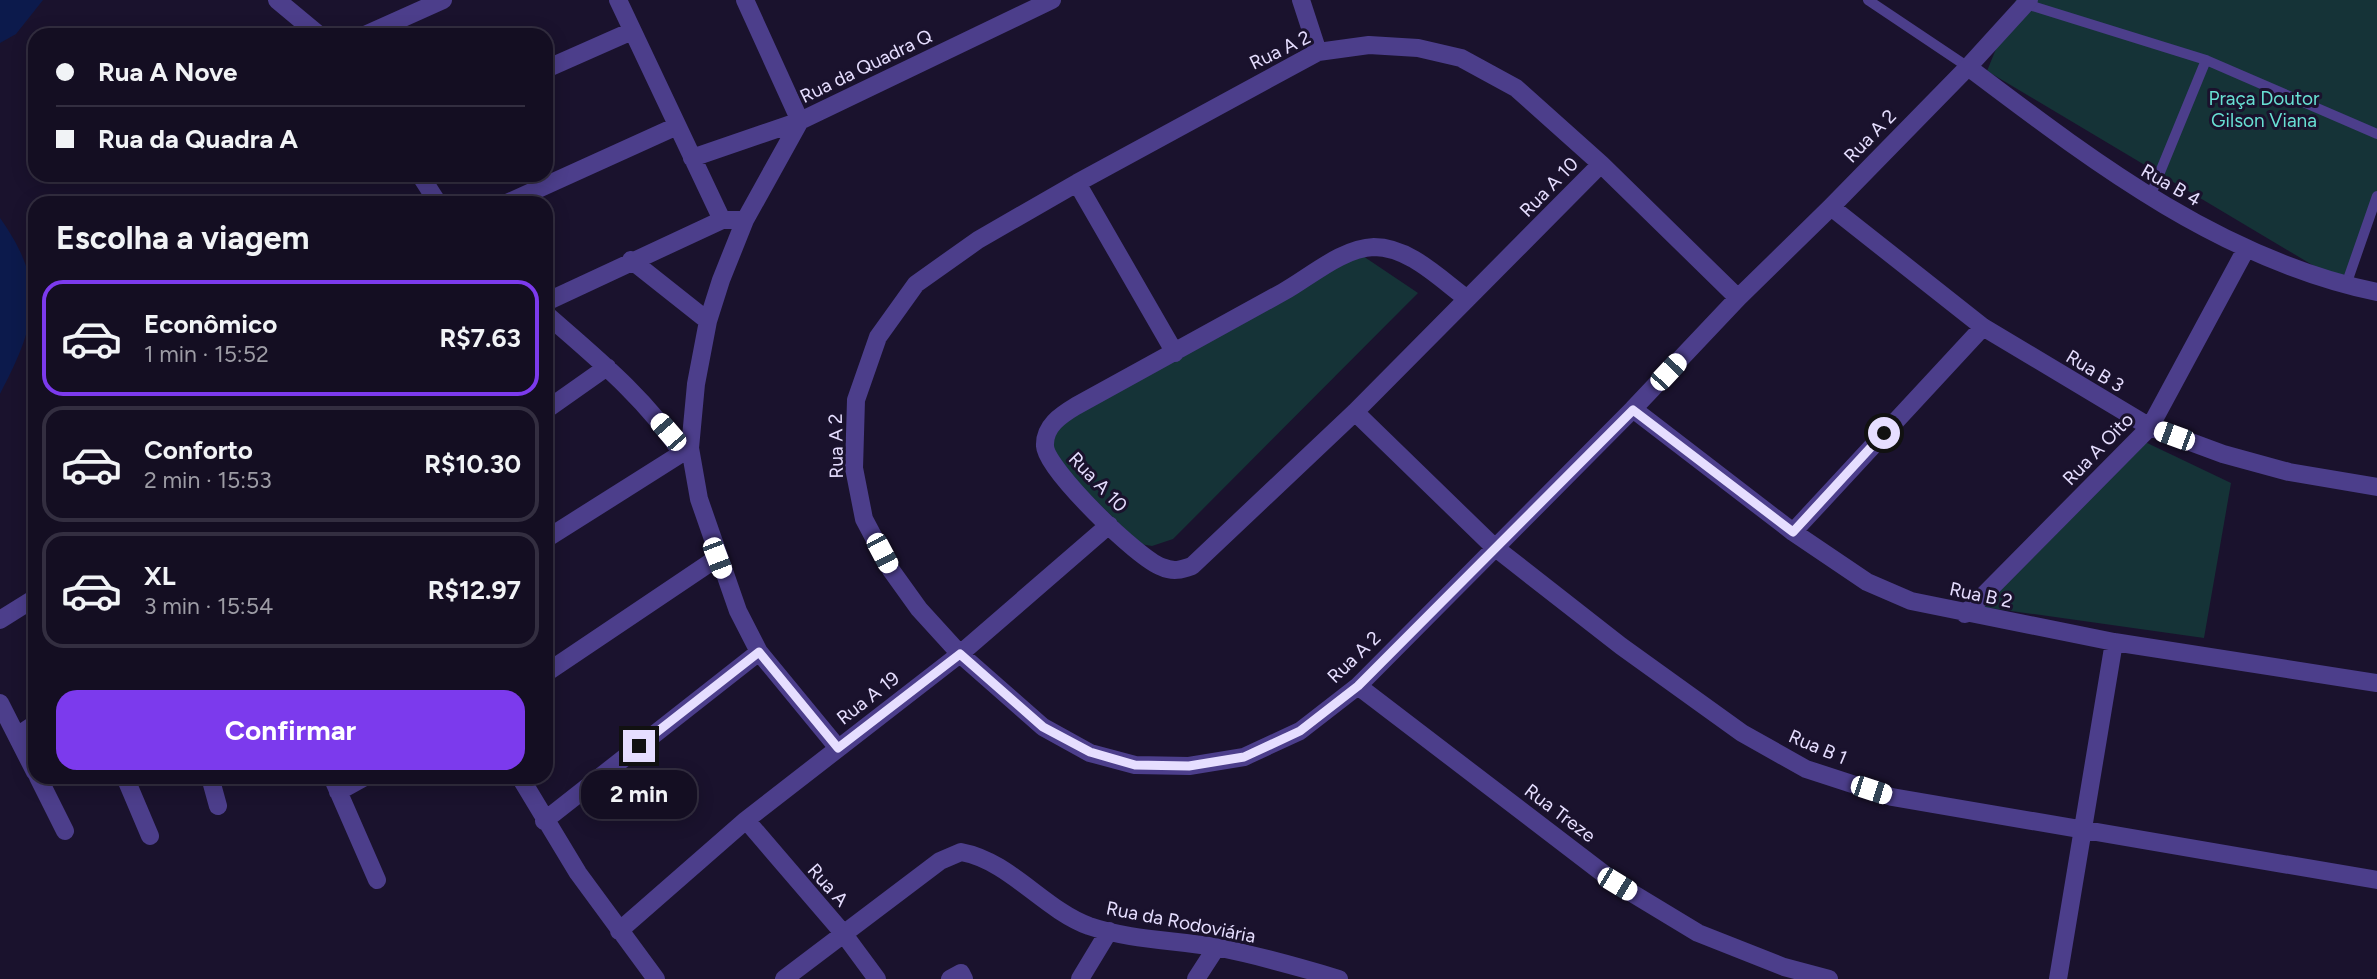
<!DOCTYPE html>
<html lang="pt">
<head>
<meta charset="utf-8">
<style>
	body { margin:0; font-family:Figtree,sans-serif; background:#1d172a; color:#f1f3f6; height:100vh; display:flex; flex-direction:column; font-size:26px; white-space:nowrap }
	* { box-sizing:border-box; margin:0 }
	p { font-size:23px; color:#9d9ca5 }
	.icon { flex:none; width:38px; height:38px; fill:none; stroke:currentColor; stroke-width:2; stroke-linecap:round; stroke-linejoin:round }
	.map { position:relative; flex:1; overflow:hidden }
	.side { position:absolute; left:28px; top:196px; width:525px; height:588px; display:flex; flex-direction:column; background:#140e22; border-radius:21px; box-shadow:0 4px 18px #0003,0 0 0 2px #332e40 }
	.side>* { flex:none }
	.banner { position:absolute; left:28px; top:28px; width:525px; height:154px; border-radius:21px; box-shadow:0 4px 18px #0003,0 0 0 2px #332e40; display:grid; align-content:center; height:154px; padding:0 28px; background:#140e22 }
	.end { position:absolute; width:32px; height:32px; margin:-16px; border:9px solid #e6deff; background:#111; box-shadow:0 0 0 4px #111 }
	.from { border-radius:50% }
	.bubble { position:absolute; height:49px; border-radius:21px; background:#140e22; box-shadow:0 4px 18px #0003,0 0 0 2px #332e40; font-size:23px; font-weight:700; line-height:49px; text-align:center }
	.car { position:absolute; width:21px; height:42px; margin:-21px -10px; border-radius:9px; box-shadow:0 0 5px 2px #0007; background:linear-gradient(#fff 24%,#345 0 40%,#fff 0 76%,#345 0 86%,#fff 0) }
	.banner b { display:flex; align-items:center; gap:24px; height:66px; font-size:26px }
	.banner b+b { border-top:2px solid #332e40 }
	.banner i { width:18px; height:18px; background:#f1f3f6 }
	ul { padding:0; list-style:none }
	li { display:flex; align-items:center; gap:21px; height:116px; margin:0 14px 10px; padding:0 14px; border:4px solid #332e40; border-radius:21px }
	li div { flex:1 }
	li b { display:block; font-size:26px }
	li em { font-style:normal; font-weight:700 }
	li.on { border-color:#7c3aed }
	li>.icon { width:63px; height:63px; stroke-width:1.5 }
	h2 { padding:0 28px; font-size:32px; line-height:84px }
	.action { display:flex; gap:14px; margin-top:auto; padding:14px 28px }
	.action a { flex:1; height:80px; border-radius:21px; background:#7c3aed; color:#fff; font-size:28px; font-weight:700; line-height:80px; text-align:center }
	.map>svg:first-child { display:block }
</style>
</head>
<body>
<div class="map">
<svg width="2377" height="979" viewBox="0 0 2377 979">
	<rect width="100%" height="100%" fill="#1a122d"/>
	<path fill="#153337" d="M2016,0H2377V196L2346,285L1987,71Z
		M1360,254L1418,293L1173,539L1152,546L1140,544L1050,455L1054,421Z
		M2143,441L2231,483L2204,638L1976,606Z"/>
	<path fill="#0c1a4c" d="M0,0H43L16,34L0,43Z
		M0,218C48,285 36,325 0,394Z"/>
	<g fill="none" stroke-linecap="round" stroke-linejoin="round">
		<path stroke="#4c3e8b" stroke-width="10" d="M1868,0L1968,67
			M2026,4L2206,60L2377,134
			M2149,199L2206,60
			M2346,285L2377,196"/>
		<path stroke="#4c3e8b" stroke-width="18" d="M277,0L319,35
			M618,0L722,220H745
			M745,0L800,121L745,220L721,280L708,321L696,384L690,448L699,499L738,611L759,652L838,748
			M1301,0L1318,52
			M365,35L443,0
			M1968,67C2094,162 2220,259 2377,292
			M546,69L632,31
			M692,158L800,121L1052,0
			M420,175L438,203
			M1077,183L1175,353
			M507,203L677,126
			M1831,207L1983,327L2150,427L2223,454L2289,472L2377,487
			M631,260L708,321
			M1466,298C1439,278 1409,247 1374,247C1342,248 1310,277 1283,292C1214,330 1145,368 1076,406C1061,415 1044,426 1045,446C1046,469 1138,559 1162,567C1173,572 1181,570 1192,566L1355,412L1601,164
			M1738,298L1601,164L1516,88L1461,58L1418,48L1369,45L1318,52L1077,183L978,240L916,284L878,337L856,400L854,468L864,519L891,570L919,609L960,654L1043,727L1090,753L1135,765L1189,766L1244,757L1300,731L1358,686L1633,409L1738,298L1831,207L1968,67L2029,0
			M546,302L722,220
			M546,314C594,356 646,398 681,452
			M1633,409L1793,532L1867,582L1911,601L2114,642L2377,683
			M546,410L607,367
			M1355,412L1493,546L1621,646L1742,733L1806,769L1892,797L2377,880
			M1793,532L1983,327
			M546,539L690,448
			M1965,614L2150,427L2246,249
			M0,620L35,598
			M546,673L717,558
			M1358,686L1617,884L1698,933L1784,967L1829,979
			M0,703L35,772
			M17,736L35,724
			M38,777L65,831
			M125,777L150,836
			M210,777L218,806
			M332,777L377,880
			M520,777L578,873L656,979
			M338,792L365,777
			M746,820L843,933L877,979
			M544,821L759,652
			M619,931L746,820L960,654L1109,525
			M784,979L940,861L961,852C1010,861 1043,909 1089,926C1130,940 1174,940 1215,947C1257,955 1299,967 1339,979
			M950,979L961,973L964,979
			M1080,979L1109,931
			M1196,979L1216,948
			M2058,979L2114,642"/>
	</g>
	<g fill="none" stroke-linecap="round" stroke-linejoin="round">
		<path stroke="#e6deff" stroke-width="9" d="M639,746L759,652L838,748L960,654L1043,727L1090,752L1135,765L1189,766L1244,757L1300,731L1358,686L1633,410L1793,532L1884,433"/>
	</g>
	<g text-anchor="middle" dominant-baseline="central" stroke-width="6" stroke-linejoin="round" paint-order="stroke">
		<g font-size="19" fill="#e6deff" stroke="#1a122d">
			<text transform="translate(1280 50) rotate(-26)">Rua A 2</text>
			<text transform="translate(866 66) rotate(-26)">Rua da Quadra Q</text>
			<text transform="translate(1870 136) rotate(-46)">Rua A 2</text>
			<text transform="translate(2171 185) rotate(30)">Rua B 4</text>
			<text transform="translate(1549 187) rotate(-46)">Rua A 10</text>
			<text transform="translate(2095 371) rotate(31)">Rua B 3</text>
			<text transform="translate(836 446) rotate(-91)">Rua A 2</text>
			<text transform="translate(2098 449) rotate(-46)">Rua A Oito</text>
			<text transform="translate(1098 482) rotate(46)">Rua A 10</text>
			<text transform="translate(1981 595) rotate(12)">Rua B 2</text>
			<text transform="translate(1354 657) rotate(-44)">Rua A 2</text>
			<text transform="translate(868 698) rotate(-38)">Rua A 19</text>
			<text transform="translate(1818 747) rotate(23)">Rua B 1</text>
			<text transform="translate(1560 813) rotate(37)">Rua Treze</text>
			<text transform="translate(828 885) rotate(48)">Rua A</text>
			<text transform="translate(1181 922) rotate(11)">Rua da Rodoviária</text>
		</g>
		<g font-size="19" fill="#68e0d3" stroke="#1a122d">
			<text x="2264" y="98">Praça Doutor<tspan x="2264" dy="22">Gilson Viana</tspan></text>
		</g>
	</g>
</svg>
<i class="end from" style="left:1884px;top:433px"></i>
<i class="end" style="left:639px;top:746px"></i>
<div class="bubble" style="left:581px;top:770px;width:116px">2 min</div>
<i class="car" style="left:1668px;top:372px;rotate:43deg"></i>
<i class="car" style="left:668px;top:432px;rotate:319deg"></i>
<i class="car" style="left:2174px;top:436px;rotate:290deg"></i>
<i class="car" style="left:882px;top:553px;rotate:152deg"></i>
<i class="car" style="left:717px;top:558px;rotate:159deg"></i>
<i class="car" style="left:1871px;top:790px;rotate:108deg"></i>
<i class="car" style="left:1617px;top:884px;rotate:121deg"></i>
<div class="banner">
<b><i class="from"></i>Rua A Nove</b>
<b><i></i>Rua da Quadra A</b>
</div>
<section class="side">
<h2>Escolha a viagem</h2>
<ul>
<li class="on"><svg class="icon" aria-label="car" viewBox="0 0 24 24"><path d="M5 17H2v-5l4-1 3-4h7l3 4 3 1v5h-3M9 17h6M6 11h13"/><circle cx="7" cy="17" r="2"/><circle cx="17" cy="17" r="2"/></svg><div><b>Econômico</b><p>1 min · 15:52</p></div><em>R$7.63</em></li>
<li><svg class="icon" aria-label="car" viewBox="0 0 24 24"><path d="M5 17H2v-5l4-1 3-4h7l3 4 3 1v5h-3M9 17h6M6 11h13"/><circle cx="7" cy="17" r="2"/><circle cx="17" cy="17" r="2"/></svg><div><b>Conforto</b><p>2 min · 15:53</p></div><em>R$10.30</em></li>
<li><svg class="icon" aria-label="car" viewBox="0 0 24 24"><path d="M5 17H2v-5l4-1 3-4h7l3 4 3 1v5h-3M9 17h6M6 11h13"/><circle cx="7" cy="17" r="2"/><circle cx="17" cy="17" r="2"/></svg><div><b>XL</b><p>3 min · 15:54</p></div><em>R$12.97</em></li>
</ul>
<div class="action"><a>Confirmar</a></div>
</section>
</div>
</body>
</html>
